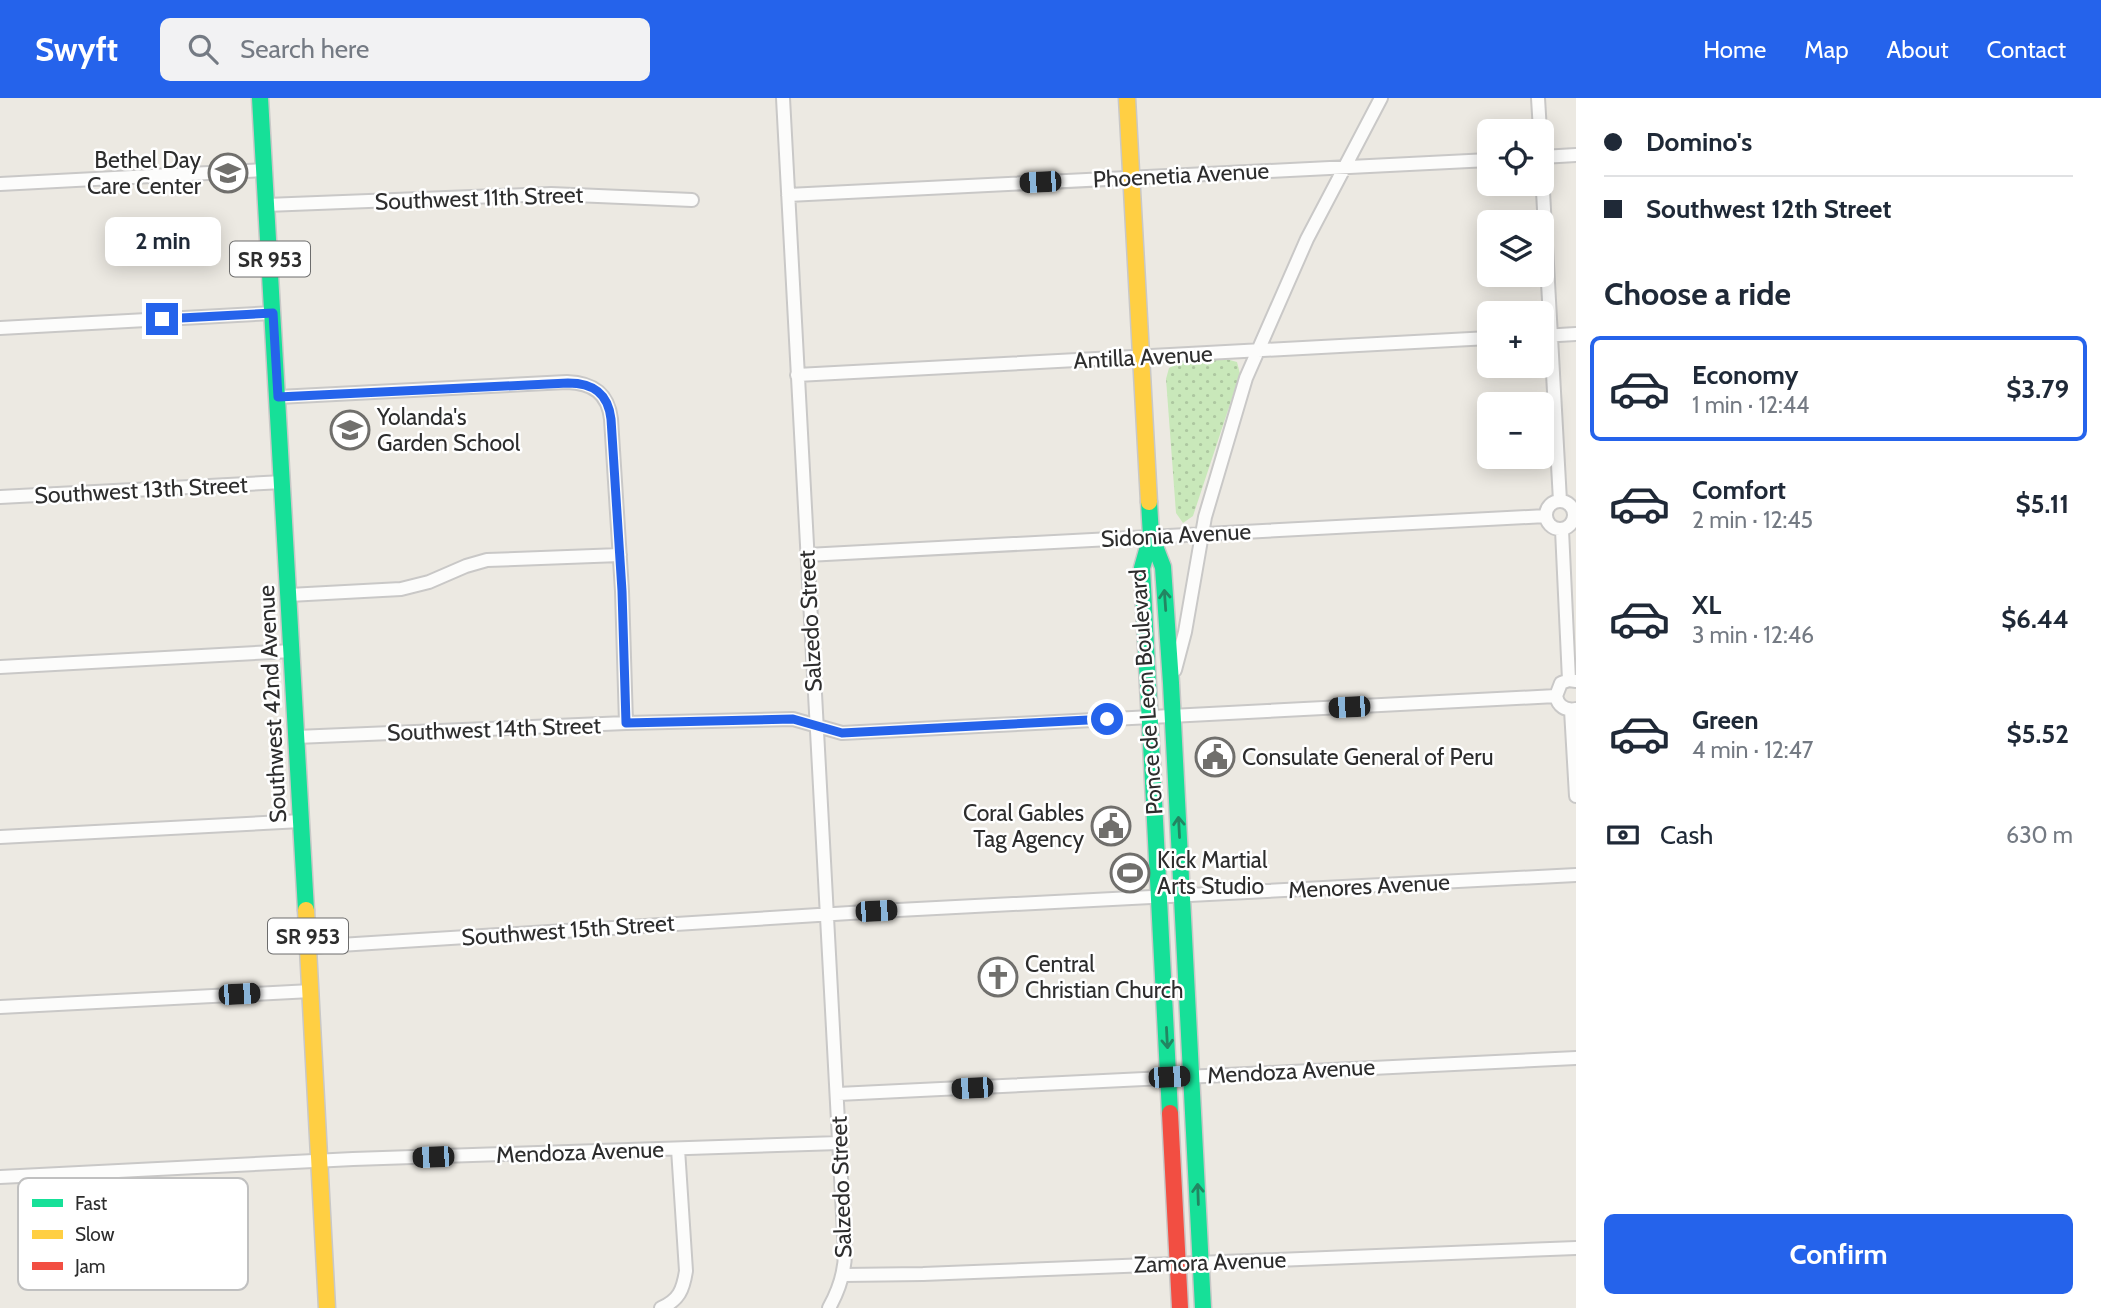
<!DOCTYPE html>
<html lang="en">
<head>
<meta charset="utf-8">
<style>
	body { margin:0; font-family:Cabin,sans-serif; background:#f2f2f3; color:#1f2937; height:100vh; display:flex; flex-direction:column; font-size:26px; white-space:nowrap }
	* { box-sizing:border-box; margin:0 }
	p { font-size:23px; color:#747a83 }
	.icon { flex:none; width:38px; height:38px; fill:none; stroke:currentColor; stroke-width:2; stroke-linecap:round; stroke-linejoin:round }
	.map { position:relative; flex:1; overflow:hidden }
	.side { display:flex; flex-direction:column; background:#fff; width:525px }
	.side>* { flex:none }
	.banner { display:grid; align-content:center; height:154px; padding:0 28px; background:#fff }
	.buttons { position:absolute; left:1477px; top:21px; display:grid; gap:14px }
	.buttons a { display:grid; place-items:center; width:77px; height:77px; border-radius:10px; background:#fff; box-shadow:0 4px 18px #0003; font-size:35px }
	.end { position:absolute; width:32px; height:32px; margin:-16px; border:9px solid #2563eb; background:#fff; box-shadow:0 0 0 4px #fff }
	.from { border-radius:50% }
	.bubble { position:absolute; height:49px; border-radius:10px; background:#fff; box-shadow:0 4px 18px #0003; font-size:23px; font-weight:700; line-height:49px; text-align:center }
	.car { position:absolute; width:21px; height:42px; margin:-21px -10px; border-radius:9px; box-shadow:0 0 5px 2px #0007; background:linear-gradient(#222 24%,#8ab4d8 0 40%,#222 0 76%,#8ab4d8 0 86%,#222 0) }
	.banner b { display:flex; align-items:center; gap:24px; height:66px; font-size:26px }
	.banner b+b { border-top:2px solid #e0e1e3 }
	.banner i { width:18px; height:18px; background:#1f2937 }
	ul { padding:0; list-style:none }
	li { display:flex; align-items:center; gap:21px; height:105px; margin:0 14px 10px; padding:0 14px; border:4px solid transparent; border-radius:10px }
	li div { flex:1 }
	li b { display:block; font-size:26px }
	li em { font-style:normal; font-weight:700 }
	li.selected { border-color:#2563eb }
	li>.icon { width:63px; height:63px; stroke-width:1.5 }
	h2 { padding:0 28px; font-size:32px; line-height:84px }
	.pay { display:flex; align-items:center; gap:18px; height:77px; padding:0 28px; font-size:26px }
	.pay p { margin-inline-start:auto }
	.button { display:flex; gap:14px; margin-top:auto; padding:14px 28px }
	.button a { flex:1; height:80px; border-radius:10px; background:#2563eb; color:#fff; font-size:28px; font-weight:700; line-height:80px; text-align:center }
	header { display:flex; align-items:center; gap:42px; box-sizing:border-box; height:98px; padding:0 35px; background:#2563eb; color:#fff }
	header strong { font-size:33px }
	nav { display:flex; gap:38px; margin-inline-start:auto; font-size:24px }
	.search { width:490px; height:63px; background:#f2f2f3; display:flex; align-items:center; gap:18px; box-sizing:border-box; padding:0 24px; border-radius:10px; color:#747a83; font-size:26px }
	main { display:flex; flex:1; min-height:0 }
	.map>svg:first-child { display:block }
</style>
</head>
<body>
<header>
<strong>Swyft</strong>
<div class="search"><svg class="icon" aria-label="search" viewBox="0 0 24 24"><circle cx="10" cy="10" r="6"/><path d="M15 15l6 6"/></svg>Search here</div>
<nav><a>Home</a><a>Map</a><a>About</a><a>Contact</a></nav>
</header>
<main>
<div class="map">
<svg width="1576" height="1210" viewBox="0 0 1576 1210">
	<defs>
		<pattern id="green-dots" width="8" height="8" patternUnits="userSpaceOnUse" patternTransform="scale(1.75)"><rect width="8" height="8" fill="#c9e8ba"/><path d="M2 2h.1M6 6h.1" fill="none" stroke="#adc7a0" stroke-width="1.8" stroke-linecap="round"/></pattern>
	</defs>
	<rect width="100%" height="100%" fill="#ece9e2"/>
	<path fill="url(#green-dots)" d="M1226,261L1237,264L1240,276L1193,418L1183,425L1176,415L1166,281L1169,270L1180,264Z"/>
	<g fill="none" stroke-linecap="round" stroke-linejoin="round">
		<defs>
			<path id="street" d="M783,0L845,1154C845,1175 839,1192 829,1210
				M1538,0L1540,33
				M1542,59L1576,57
				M1542,75L1560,403
				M0,86L264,72
				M788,97L1489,62
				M266,107L551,96L692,102
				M0,230L273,215
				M1542,238L1576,236
				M797,277L1489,240
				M278,299L567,284C593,285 608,295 611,321L622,493L626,625
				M0,399L283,384
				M1546 417a14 14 0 1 1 28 0a14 14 0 1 1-28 0Z
				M1562,432L1569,582
				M807,457L1546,418
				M289,497L401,491L429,484L466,468L487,462L620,457
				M0,569L292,553
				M1175,572L1185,534L1205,419L1246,280L1307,141L1381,0
				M1576,583L1569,582L1561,585L1556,598C1558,608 1565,613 1576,611
				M1571,612L1576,698
				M296,639L626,625L793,621L842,635L1556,598
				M0,739L301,723
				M308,849L898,812L1576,777
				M0,909L311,893
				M838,996L1576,960
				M0,1079L353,1061L839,1045
				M844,1177L923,1176L1576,1150
				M661,1210C679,1202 683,1192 686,1173L678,1051"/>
			<path id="fast" d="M260,0L306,812
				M1149,404L1151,438L1163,469L1171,585L1203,1210
				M1151,438L1142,470L1170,1015"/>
			<path id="slow" d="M1127,0L1149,404
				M306,812L327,1210"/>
			<path id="jam" d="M1170,1015L1180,1210"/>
		</defs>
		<use href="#street" stroke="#c9c8c7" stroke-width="16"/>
		<use href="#fast" stroke="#c9c8c7" stroke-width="19"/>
		<use href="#slow" stroke="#c9c8c7" stroke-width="19"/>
		<use href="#jam" stroke="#c9c8c7" stroke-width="19"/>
		<use href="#street" stroke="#fcfcfb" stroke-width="12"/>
		<use href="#fast" stroke="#16e098" stroke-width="16"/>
		<use href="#slow" stroke="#ffcf43" stroke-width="16"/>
		<use href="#jam" stroke="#f24e42" stroke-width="16"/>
	</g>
	<defs><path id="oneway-shaft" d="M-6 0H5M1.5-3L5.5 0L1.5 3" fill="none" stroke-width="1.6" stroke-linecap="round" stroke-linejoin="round" transform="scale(1.75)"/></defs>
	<g stroke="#228662">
		<use href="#oneway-shaft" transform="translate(1165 502) rotate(-94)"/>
		<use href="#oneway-shaft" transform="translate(1179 729) rotate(-93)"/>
		<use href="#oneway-shaft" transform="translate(1167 940) rotate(87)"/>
		<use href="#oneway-shaft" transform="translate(1198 1096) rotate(-92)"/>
	</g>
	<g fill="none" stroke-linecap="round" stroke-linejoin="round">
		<path stroke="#2563eb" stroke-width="9" d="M162,221L273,215L278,299L568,285C593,285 608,295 611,321L622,493L626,625L793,621L842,635L1107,621"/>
	</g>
	<defs>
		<symbol id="school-ring" viewBox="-11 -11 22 22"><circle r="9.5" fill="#fff" stroke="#706f6c" stroke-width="1.5"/><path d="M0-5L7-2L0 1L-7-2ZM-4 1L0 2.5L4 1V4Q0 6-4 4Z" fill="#706f6c"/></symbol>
		<symbol id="civic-ring" viewBox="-11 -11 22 22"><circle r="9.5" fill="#fff" stroke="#706f6c" stroke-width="1.5"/><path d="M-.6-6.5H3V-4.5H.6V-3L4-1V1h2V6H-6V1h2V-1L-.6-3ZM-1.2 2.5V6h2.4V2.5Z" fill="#706f6c"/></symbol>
		<symbol id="stadium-ring" viewBox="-11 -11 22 22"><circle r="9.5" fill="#fff" stroke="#706f6c" stroke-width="1.5"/><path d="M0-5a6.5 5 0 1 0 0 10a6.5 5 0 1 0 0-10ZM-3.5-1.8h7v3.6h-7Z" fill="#706f6c"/></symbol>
		<symbol id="church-ring" viewBox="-11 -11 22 22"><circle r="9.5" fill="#fff" stroke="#706f6c" stroke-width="1.5"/><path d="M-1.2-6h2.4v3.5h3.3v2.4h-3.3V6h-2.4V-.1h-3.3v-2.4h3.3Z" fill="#706f6c"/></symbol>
	</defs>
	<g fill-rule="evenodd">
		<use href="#school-ring" x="206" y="53" width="44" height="44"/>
		<use href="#school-ring" x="328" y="310" width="44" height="44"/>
		<use href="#civic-ring" x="1193" y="637" width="44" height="44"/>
		<use href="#civic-ring" x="1089" y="706" width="44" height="44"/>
		<use href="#stadium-ring" x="1108" y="753" width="44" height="44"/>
		<use href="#church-ring" x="976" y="857" width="44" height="44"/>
	</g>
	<g text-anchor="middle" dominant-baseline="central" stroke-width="5" stroke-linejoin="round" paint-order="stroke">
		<g fill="#fff" stroke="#6c6c6c" stroke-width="2">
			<rect x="230" y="143.5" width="80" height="35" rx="5"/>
			<rect x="268" y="820.5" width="80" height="35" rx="5"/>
		</g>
		<g font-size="21" font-weight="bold" fill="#2d2d2d">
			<text x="270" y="161">SR 953</text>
			<text x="308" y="838">SR 953</text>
		</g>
		<g font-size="23" fill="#2d2d2d" stroke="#fff" text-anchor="start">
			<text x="201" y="62" text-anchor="end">Bethel Day<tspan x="201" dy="26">Care Center</tspan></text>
			<text x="377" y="319">Yolanda's<tspan x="377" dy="26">Garden School</tspan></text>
			<text x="1242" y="659">Consulate General of Peru</text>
			<text x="1084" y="715" text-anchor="end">Coral Gables<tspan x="1084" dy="26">Tag Agency</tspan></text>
			<text x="1157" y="762">Kick Martial<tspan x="1157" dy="26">Arts Studio</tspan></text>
			<text x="1025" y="866">Central<tspan x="1025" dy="26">Christian Church</tspan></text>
		</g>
		<g font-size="23" fill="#2d2d2d" stroke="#fff">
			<text transform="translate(1181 77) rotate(-3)">Phoenetia Avenue</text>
			<text transform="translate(479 100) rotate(-2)">Southwest 11th Street</text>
			<text transform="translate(1143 259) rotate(-3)">Antilla Avenue</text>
			<text transform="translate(141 392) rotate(-3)">Southwest 13th Street</text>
			<text transform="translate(1176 437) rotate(-3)">Sidonia Avenue</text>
			<text transform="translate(810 523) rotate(-93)">Salzedo Street</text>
			<text transform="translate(1146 594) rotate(-94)">Ponce de Leon Boulevard</text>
			<text transform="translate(272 606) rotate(-93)">Southwest 42nd Avenue</text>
			<text transform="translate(494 631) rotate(-2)">Southwest 14th Street</text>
			<text transform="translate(1369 788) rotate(-3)">Menores Avenue</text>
			<text transform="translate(568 832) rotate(-4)">Southwest 15th Street</text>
			<text transform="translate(1291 973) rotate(-3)">Mendoza Avenue</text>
			<text transform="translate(580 1054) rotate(-2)">Mendoza Avenue</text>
			<text transform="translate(841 1089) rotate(-92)">Salzedo Street</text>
			<text transform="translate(1210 1164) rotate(-2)">Zamora Avenue</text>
		</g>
	</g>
	<rect x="18" y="1080" width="230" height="112" rx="10" fill="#fff" stroke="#c0c0c0" stroke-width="2"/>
	<rect x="32" y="1101" width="31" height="8" fill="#16e098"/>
	<rect x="32" y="1132" width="31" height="9" fill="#ffcf43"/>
	<rect x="32" y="1164" width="31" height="8" fill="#f24e42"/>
	<g font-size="19" fill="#2d2d2d">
		<text x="75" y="1112">Fast</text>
		<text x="75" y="1143">Slow</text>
		<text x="75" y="1175">Jam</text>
	</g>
</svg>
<div class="buttons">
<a><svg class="icon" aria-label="locate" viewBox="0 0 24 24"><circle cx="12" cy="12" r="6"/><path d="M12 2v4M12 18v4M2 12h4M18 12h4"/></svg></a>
<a><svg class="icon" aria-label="layers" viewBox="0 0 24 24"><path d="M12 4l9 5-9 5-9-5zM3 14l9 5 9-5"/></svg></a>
<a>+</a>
<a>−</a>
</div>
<i class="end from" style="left:1107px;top:621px"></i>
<i class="end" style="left:162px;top:221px"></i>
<div class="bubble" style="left:105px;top:119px;width:116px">2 min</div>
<i class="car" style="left:1040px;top:84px;rotate:267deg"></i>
<i class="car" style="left:1349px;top:609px;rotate:267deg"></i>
<i class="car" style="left:876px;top:813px;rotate:87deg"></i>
<i class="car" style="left:239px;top:896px;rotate:87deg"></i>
<i class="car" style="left:1169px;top:979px;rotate:87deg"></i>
<i class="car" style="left:972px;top:990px;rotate:267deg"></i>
<i class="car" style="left:433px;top:1059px;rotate:268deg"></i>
</div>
<section class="side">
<div class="banner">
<b><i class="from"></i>Domino's</b>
<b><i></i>Southwest 12th Street</b>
</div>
<h2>Choose a ride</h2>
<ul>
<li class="selected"><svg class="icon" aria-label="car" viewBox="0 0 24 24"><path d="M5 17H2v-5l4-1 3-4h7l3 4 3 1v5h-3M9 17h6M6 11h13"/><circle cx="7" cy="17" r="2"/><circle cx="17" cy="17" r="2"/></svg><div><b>Economy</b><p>1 min · 12:44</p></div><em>$3.79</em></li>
<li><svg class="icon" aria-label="car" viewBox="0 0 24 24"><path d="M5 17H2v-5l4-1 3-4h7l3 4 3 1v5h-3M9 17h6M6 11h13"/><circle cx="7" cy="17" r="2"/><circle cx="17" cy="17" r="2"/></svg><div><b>Comfort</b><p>2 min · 12:45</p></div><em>$5.11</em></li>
<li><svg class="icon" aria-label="car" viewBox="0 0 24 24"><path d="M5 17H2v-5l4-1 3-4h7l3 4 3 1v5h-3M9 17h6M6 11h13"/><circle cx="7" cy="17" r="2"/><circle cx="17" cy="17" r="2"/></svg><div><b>XL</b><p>3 min · 12:46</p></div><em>$6.44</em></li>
<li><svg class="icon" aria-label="car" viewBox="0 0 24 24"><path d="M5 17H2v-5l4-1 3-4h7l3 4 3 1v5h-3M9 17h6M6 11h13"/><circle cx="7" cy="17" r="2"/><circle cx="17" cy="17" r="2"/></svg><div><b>Green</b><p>4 min · 12:47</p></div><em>$5.52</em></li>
</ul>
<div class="pay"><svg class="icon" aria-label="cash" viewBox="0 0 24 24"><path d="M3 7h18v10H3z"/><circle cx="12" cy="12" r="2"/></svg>Cash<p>630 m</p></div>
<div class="button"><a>Confirm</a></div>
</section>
</main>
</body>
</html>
